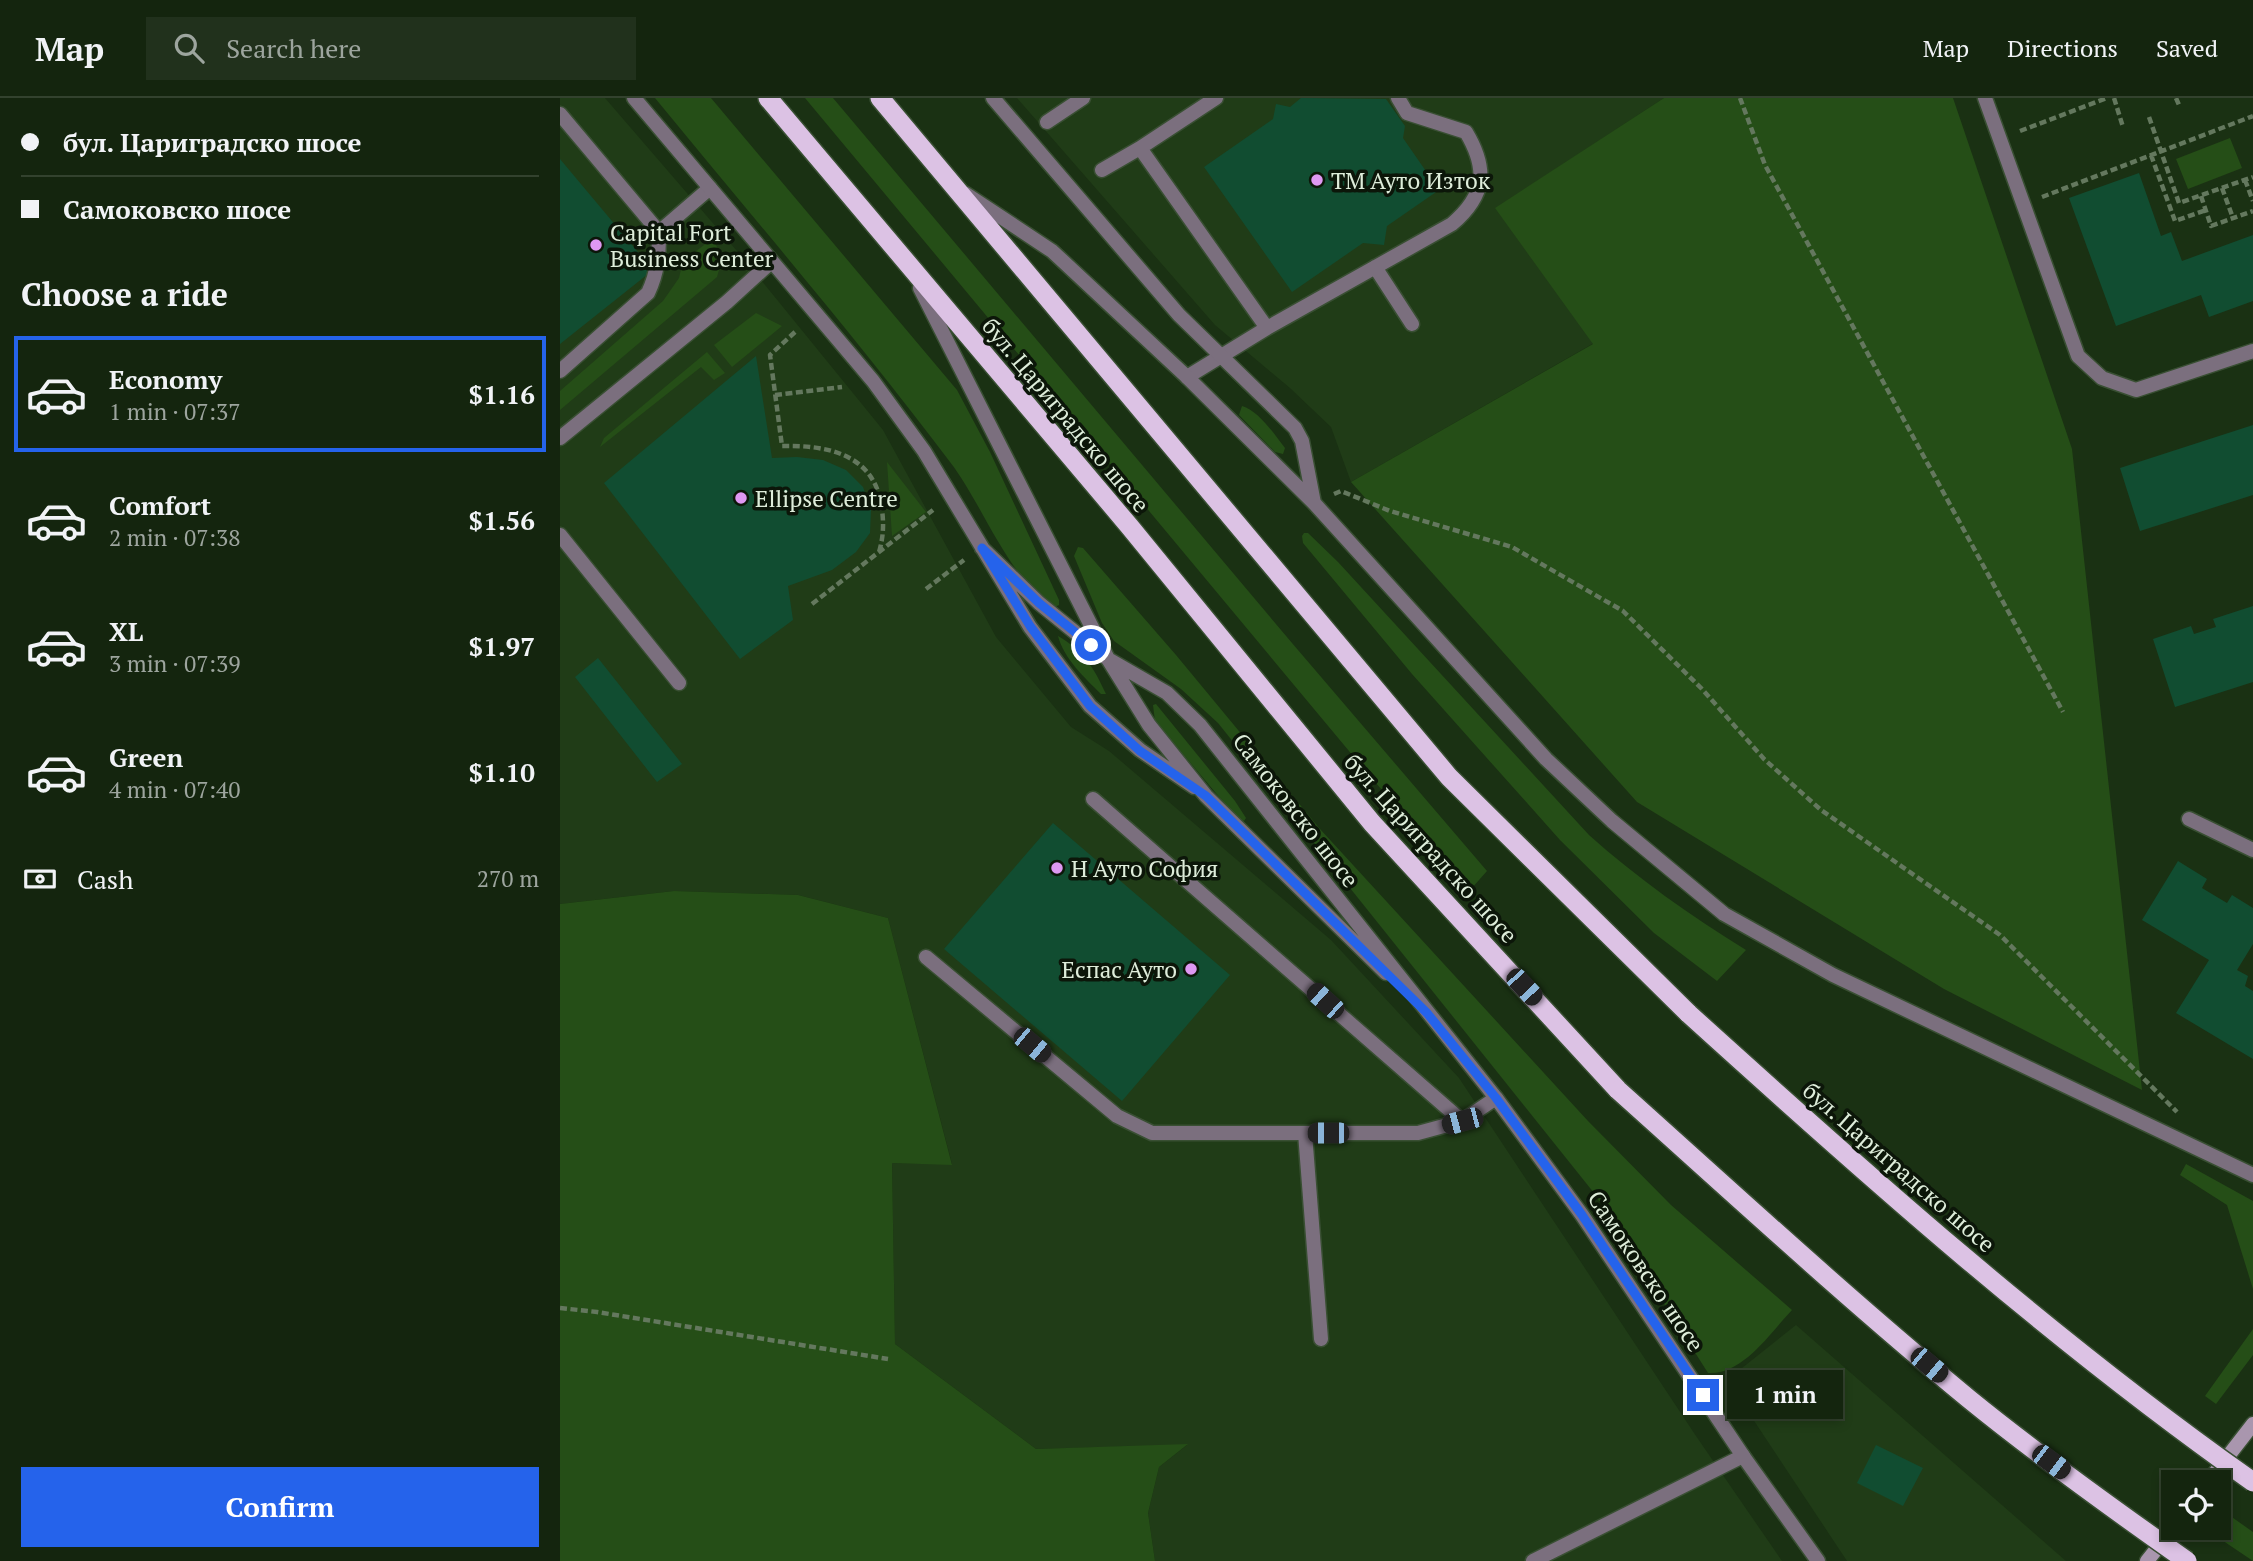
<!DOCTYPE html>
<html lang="en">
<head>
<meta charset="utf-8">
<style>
	body { margin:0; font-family:"PT Serif",serif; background:#21311c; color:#f1f3f6; height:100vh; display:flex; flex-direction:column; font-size:26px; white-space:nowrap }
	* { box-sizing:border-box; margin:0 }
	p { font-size:23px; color:#9da59e }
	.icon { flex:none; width:38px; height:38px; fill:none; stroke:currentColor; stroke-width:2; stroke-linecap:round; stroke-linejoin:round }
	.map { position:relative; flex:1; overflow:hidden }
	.details { display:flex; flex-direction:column; background:#14250e; width:560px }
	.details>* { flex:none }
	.banner { display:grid; align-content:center; height:154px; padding:0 21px; background:#14250e }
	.fabs { position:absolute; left:1601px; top:1372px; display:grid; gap:14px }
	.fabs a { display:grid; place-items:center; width:70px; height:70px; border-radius:0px; background:#14250e; box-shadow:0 4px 10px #0003,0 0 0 2px #33422e; font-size:35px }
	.end { position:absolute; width:32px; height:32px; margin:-16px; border:9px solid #2563eb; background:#fff; box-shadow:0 0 0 4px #fff }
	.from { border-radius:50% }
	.bubble { position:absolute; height:49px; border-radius:0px; background:#14250e; box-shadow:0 4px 10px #0003,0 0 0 2px #33422e; font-size:23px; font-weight:700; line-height:49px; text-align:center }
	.car { position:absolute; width:21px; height:42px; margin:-21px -10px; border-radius:9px; box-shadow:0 0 5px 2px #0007; background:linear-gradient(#222 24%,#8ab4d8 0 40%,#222 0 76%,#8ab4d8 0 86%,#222 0) }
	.banner b { display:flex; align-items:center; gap:24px; height:66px; font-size:26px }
	.banner b+b { border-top:2px solid #33422e }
	.banner i { width:18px; height:18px; background:#f1f3f6 }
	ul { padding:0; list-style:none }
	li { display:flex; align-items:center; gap:21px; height:116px; margin:0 14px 10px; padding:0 7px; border:4px solid transparent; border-radius:0px }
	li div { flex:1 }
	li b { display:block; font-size:26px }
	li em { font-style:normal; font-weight:700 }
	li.selected { border-color:#2563eb }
	li>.icon { width:63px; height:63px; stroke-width:1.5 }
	h2 { padding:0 21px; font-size:32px; line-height:84px }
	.pay { display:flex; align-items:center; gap:18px; height:77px; padding:0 21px; font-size:26px }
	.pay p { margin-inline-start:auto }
	.button { display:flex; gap:14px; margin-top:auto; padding:14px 21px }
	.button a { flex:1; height:80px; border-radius:0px; background:#2563eb; color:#fff; font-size:28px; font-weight:700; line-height:80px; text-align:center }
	header { display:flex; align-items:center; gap:42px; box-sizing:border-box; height:98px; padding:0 35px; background:#14250e; border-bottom:2px solid #33422e }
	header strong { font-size:33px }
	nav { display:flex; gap:38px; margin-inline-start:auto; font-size:24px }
	.search { width:490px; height:63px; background:#21311c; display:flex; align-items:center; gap:18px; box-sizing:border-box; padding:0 24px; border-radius:0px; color:#9da59e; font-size:26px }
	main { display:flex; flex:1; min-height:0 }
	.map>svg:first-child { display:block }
</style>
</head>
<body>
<header>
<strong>Map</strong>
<div class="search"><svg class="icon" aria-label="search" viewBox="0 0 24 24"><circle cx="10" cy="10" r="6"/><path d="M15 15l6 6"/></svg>Search here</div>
<nav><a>Map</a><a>Directions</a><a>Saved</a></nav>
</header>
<main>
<section class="details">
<div class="banner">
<b><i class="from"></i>бул. Цариградско шосе</b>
<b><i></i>Самоковско шосе</b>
</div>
<h2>Choose a ride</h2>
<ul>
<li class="selected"><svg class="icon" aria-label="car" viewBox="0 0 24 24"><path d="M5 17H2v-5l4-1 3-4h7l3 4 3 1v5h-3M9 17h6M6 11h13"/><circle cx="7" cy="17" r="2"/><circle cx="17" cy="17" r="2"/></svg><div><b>Economy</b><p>1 min · 07:37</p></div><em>$1.16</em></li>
<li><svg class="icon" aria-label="car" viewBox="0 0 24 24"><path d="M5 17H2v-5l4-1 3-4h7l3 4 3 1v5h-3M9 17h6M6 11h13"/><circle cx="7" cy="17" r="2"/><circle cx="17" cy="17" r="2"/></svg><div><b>Comfort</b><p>2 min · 07:38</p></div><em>$1.56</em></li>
<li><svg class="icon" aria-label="car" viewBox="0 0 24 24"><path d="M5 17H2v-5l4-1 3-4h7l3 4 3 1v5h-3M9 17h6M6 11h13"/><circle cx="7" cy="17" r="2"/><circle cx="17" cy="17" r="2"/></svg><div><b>XL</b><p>3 min · 07:39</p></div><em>$1.97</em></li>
<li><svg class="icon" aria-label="car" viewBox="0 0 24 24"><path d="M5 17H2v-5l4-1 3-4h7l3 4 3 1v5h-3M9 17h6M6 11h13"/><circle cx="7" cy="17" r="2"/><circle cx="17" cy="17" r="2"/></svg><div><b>Green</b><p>4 min · 07:40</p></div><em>$1.10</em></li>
</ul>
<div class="pay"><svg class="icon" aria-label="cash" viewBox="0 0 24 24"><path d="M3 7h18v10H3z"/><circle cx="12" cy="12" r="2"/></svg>Cash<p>270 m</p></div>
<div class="button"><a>Confirm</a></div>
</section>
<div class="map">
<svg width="1693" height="1463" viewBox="0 0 1693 1463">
	<rect width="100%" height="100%" fill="#1a3113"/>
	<path fill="#203c17" d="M0,0H45L183,160L323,332L436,539L511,629L549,653L771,842L899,980L1136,1338L1222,1463H595L588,1415L599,1369L627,1347L476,1351L335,1246L332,1065L392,1066L328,820L238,797L114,793L0,806Z
		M457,0H1104L936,110L1034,245L791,384L771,329L730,290L655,227Z
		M1236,1227L1506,1463H1287L1167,1282Z"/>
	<path fill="#254e17" d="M95,0H151L397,292L430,354L499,502V507L495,509C447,480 424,408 390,364C296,239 194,121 95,0Z
		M245,0H273L732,545L927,773L911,791L814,683Z
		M1104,0H1393L1512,351L1582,992L1384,891L1077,704L791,384L1033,246L935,110Z
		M1670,40L1682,70L1628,91L1616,61Z
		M152,141L163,158L157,179L0,312V293L103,203L119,180L123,163Z
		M196,215L222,228L172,269L154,247Z
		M147,254L165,275L154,282L141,269L40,349L44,340Z
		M682,308C699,313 714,336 725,350L723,356L715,354L679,317Z
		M327,364L366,414L332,438Z
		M744,435H748L778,464L1029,737C1077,780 1131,818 1186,852L1157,883L1094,835L1000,742L852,576L743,445L742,438Z
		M518,449L523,450L616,557L760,731L1028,1023L1111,1107L1232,1212C1210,1235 1183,1277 1148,1275L1034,1095L658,625L621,591L554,543L542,525L514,458Z
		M498,538C524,553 534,570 546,596H541C525,580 504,561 498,538Z
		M596,606L675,703L686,720L684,723L676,719L595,623L593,607Z
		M114,793L238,797L328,820L392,1067L332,1065L335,1246L476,1351L628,1346L599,1369L588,1415L595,1463H0V806Z
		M1626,1066L1693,1103V1191L1667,1107L1620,1077Z
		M1693,1231V1257L1656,1306L1645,1298Z
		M1659,1410L1693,1434V1463L1644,1430H1659Z"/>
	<path fill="#114d31" d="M741,0L826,1L845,28L843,40L879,92L827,128L824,147L803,145L732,194L644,69L713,21L716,6L730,9Z
		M0,61L93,172L0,246Z
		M1579,75L1601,138L1611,134L1622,163L1693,137V203L1649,219L1641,197L1556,228L1509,100Z
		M196,258L212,360L237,359L263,362L286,372L303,389L311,411L310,435L296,454L272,472L228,488L233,522L180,561L44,385Z
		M1693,327V397L1580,433L1560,370Z
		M1693,508V584L1615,609L1593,541L1631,528L1634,536L1656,529L1653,521Z
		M38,560L122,666L97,684L15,579Z
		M493,725L670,877L562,1003L384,851Z
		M1618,763L1647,781L1642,790L1667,805L1672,797L1693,810V846L1677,872L1688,878L1685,888L1693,893V961L1616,915L1649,862L1582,822Z
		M1316,1347L1363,1370L1343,1408L1297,1385Z"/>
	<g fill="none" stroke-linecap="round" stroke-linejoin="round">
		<defs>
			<path id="service" d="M0,16L99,134L150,90
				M487,24L523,0
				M542,72L580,50
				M815,169L852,226
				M707,230L892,126C926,97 928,71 906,34L847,15L838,0
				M0,273L88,195C98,174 99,156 99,134
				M627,279L707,230L580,50L656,0
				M0,340L167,204L211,164
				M0,437L119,585
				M533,701L902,1023
				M1629,721L1693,752
				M366,859L557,1018L592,1035H858L902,1023L936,1000
				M745,1035L761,1241
				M973,1463L1183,1358"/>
			<path id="minor" d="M74,0L313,283L364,353L470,529L530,608L580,652L634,689
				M433,0L619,217L735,330L742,343L754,405
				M1425,0L1518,258L1542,280L1576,292L1693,253
				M406,96L492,153L627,279L754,405L986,661L1052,723L1164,816L1273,877L1693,1077
				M360,190L548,561L589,627L646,698L826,875
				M422,450L479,505L548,561L607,595L640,627L936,1000L1022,1117L1183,1358L1258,1463"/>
			<path id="secondary" d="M1648,1384L1693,1326
				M1587,1463L1614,1429"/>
			<path id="trunk" d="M208,0L570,429L812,725L1058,992
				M320,0L889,679L1129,916"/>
		</defs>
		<use href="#service" stroke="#394f33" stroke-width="17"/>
		<use href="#minor" stroke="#394f33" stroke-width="17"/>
		<use href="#secondary" stroke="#394f33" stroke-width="17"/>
		<use href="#trunk" stroke="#394f33" stroke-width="22"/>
		<path stroke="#64785e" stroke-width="4.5" stroke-dasharray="7 3.5" stroke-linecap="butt" d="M1180,0L1205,67L1503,614
			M1554,0L1563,29
			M1616,0L1619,7
			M1589,19L1619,105L1693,79
			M1460,33L1547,0
			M1591,57L1615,123L1646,112
			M1685,82L1693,103
			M1662,90L1673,120
			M1641,98L1651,128L1693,113
			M1482,99L1693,18
			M235,234L210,257L222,348C265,347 312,355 321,405C324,423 324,437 319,454
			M215,297L282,289
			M774,396L781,393L830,413L952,449L1063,513L1142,591L1204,661L1261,712L1440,837L1617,1014
			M366,491L404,462
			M252,506L373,412
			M0,1210L37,1214L328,1261"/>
		<use href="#service" stroke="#7b6f7e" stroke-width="14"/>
		<use href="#minor" stroke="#7b6f7e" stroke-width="14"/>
		<use href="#secondary" stroke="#a996ae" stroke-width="14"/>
		<use href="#trunk" stroke="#dcc2e4" stroke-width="19"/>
		<defs>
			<path id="trunk-bridge" d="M1129,916C1310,1080 1493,1243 1693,1384
				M1058,992C1174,1096 1289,1202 1409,1301C1479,1358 1553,1411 1627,1463"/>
		</defs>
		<use href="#trunk-bridge" stroke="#394f33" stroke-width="22" stroke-linecap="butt"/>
		<use href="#trunk-bridge" stroke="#dcc2e4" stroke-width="19"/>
	</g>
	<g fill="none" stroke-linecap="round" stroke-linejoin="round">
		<path stroke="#2563eb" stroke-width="9" d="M531,547L479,505L422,450L470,528L530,608L580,653L646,698L867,915L936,1000L1022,1117L1143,1297"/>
	</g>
	<g fill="#de98f2" stroke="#0c1609" stroke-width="2.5">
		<circle cx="757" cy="82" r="7"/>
		<circle cx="36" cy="147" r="7"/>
		<circle cx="181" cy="400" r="7"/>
		<circle cx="497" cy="770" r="7"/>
		<circle cx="631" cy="871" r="7"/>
	</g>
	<g text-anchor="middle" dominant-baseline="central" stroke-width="7" stroke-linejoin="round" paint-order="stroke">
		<g font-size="23" fill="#deedda" stroke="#0c1609" text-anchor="start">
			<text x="771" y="82">ТМ Ауто Изток</text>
			<text x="50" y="134">Capital Fort<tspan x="50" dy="26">Business Center</tspan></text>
			<text x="195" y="400">Ellipse Centre</text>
			<text x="511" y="770">Н Ауто София</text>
			<text x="617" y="871" text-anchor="end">Еспас Ауто</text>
		</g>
		<g font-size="23" fill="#deedda" stroke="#0c1609">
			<text transform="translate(506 317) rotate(50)">бул. Цариградско шосе</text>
			<text transform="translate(736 712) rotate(52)">Самоковско шосе</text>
			<text transform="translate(871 750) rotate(48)">бул. Цариградско шосе</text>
			<text transform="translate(1339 1069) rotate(41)">бул. Цариградско шосе</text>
			<text transform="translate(1086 1173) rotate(56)">Самоковско шосе</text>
		</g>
	</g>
</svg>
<div class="fabs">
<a><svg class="icon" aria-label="locate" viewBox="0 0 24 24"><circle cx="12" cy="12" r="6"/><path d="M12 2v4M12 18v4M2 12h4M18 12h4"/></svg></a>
</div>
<i class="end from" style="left:531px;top:547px"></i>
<i class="end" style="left:1143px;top:1297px"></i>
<div class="bubble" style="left:1167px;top:1272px;width:116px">1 min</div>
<i class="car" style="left:964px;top:889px;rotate:137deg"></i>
<i class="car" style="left:765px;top:903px;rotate:312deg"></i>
<i class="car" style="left:472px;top:947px;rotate:130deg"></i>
<i class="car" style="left:902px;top:1023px;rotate:255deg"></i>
<i class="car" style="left:768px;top:1035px;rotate:270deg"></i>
<i class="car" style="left:1369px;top:1267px;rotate:130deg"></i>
<i class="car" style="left:1491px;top:1364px;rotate:127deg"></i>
</div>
</main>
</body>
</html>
